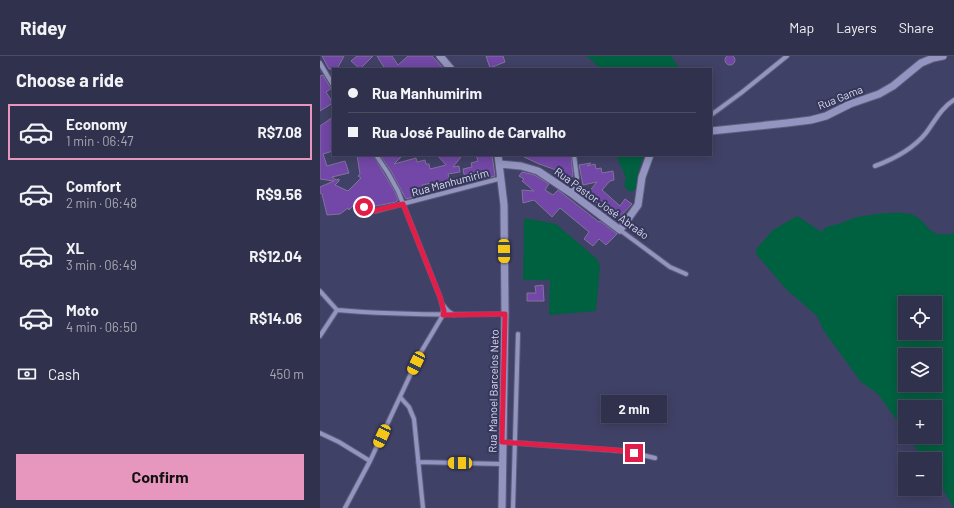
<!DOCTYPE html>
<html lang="en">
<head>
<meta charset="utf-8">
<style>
	body { margin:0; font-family:Barlow,sans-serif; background:#383953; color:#f1f3f6; height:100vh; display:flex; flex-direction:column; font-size:15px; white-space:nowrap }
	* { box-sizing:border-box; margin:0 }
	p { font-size:13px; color:#a8a9b5 }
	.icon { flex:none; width:22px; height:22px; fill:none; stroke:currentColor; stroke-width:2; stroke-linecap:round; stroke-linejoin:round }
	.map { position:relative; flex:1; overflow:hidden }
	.sheet { display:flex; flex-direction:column; background:#30314c; width:320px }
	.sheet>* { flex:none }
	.top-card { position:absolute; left:12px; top:12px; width:380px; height:88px; border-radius:0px; box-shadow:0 2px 10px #0003,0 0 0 1px #4b4c64; display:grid; align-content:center; height:88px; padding:0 16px; background:#30314c }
	.buttons { position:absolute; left:578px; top:240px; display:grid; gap:8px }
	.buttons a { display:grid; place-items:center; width:44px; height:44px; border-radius:0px; background:#30314c; box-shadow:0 2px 10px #0003,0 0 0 1px #4b4c64; font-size:20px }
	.end { position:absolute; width:18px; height:18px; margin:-9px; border:5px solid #e11d48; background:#fff; box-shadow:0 0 0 2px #fff }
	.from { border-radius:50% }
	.bubble { position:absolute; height:28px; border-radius:0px; background:#30314c; box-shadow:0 2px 10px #0003,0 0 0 1px #4b4c64; font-size:13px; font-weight:700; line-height:28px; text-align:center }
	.car { position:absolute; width:12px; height:24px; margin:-12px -6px; border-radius:5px; box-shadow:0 0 3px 1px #0007; background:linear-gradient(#f5c518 24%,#345 0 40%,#f5c518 0 76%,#345 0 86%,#f5c518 0) }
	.top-card b { display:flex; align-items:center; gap:14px; height:38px; font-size:15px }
	.top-card b+b { border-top:1px solid #4b4c64 }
	.top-card i { width:10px; height:10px; background:#f1f3f6 }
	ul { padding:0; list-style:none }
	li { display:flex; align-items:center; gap:12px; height:56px; margin:0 8px 6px; padding:0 8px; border:2px solid transparent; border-radius:0px }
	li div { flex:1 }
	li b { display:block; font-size:15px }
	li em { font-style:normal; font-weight:700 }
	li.selected { border-color:#e797bd }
	li>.icon { width:36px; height:36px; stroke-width:1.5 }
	h2 { padding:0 16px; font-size:18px; line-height:48px }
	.pay { display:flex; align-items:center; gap:10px; height:44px; padding:0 16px; font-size:15px }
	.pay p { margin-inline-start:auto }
	.cta { display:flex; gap:8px; margin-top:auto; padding:8px 16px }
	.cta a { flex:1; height:46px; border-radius:0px; background:#e797bd; color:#111; font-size:16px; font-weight:700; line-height:46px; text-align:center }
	header { display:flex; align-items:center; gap:24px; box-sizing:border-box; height:56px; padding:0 20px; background:#30314c; border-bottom:1px solid #4b4c64 }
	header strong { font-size:19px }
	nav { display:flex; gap:22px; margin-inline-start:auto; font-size:14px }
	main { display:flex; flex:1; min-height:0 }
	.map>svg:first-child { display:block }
</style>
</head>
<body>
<header>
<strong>Ridey</strong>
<nav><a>Map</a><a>Layers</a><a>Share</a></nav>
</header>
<main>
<section class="sheet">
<h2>Choose a ride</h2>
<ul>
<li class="selected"><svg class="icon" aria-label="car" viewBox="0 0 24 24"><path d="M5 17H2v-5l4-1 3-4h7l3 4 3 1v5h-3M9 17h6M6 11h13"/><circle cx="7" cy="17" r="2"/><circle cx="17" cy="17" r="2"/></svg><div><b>Economy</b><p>1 min · 06:47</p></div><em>R$7.08</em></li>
<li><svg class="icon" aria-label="car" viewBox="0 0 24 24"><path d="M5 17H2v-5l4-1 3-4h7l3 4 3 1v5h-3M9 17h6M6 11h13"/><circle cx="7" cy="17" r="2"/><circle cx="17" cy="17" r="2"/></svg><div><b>Comfort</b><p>2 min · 06:48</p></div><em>R$9.56</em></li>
<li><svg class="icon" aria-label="car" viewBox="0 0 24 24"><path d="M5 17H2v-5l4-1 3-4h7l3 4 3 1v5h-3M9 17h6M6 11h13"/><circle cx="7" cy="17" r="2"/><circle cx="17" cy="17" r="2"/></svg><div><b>XL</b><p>3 min · 06:49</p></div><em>R$12.04</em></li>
<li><svg class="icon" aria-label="car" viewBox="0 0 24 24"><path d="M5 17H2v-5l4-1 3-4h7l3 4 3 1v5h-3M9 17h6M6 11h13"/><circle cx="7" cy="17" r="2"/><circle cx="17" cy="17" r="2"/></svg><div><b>Moto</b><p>4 min · 06:50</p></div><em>R$14.06</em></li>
</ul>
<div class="pay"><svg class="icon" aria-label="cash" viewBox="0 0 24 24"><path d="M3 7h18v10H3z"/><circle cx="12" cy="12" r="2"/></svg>Cash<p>450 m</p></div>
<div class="cta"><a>Confirm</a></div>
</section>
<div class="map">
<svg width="634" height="452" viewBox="0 0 634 452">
	<rect width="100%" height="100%" fill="#404166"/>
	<path fill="#006140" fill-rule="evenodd" d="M263,0H351L360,13H281L268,1Z
		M296,99H324L319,113L315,134L310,136L304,130L306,122Z
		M564,157C572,157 582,156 590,158C610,164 605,184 634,177V452L615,420V403H603L588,381H615V351H585V376L558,338L541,326L533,315L504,275L497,260L466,233L436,198L437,192L453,174L477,160L502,176L506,171L518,168L537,161ZM585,247H615V277H585ZM585,299H615V329H585Z
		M204,162L236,168L277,203L280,210L276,255L229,259L230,224H203Z"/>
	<path fill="#7247a7" stroke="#82739b" d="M405 4a5 5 0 1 1 10 0a5 5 0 1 1-10 0Z
		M2,0H24L17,13H9Z
		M37,0H53L40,13L31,5Z
		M57,0H72L78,9L88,0H112L124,13H65Z
		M166,0H183L185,6L170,12Z
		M3,19L10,31L12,32L6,36L13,47L0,55V20Z
		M13,61V95L3,98L7,110L25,105L29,117L12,121L16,124L19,123V125L15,129L28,135L41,122L38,120L40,118L37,99H53L75,136L78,144L76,146L51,151L40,142L36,144V147L29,154L28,152L20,158L7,159L2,138L0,137V131L14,125L0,123V70Z
		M60,99H83L74,108L96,102L97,106L105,104L106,108H109L110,113L126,109L117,99H138L141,101L133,111L139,110L140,116L128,118L131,130L118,133L117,126L102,129L104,138L86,143L71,115Z
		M156,99H172L175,120L146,128L143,113L152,111L151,107L158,105Z
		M200,99H251L253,120L247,125L239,118L242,116L219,108Z
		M271,107L267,110L275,108L276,113L281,112L282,117L293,115L294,124L290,125L282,134L300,150L305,143L312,148L298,163L292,158L290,160L286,157L287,156L267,138L277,126L263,129L259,109Z
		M202,116L215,119L221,123L229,128L225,134L233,139L238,134L279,166L280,165L297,178L286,189L279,183L273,190L264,183L269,176L240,152L232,161L214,144L203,147L202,134L214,135L202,125L204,123L199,120Z
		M223,229L224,245H207V237H216L215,230Z"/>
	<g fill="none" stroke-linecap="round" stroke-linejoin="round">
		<defs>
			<path id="minor" d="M0,7L13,29
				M391,59L421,37L467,0
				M555,110C574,103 593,93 606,77C615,65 621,52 634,44
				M251,137L257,122L254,99
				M39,146C44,151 47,156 55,155L182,122
				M300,174L350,211L366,218
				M0,235L17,254
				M123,249L128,255L134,259
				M17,254C73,259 129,259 185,258
				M0,280L17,254
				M80,341L89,351L94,363L103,452
				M0,377L19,386L50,405
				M183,386L305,395L335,402
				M98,406L182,408
				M25,452L50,405L101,296L123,259V252L120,241L78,135L68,117L56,99
				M193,452L198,278"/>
			<path id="tertiary" d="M120,0L131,13
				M391,75L467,67L491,64L506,60L530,48L559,38L573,30L601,7L613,2L623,0
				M178,99L184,149L185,258L182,452
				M180,108L201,110L218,115L251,137L300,174L318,149L322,121L330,99"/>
		</defs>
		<use href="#minor" stroke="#5d5e7d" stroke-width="6"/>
		<use href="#tertiary" stroke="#5d5e7d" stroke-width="9"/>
		<use href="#minor" stroke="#9395c0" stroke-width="4"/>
		<use href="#tertiary" stroke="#9395c0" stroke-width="7"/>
	</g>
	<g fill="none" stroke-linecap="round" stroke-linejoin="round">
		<path stroke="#e11d48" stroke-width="5" d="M44,151L49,155H53L83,148L120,241L124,255L123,259L185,258L182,386L296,394L314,397"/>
	</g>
	<g text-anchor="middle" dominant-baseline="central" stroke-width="4" stroke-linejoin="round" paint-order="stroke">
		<g font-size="11" fill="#dcdef5" stroke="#36375b">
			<text transform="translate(520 41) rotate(-22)">Rua Gama</text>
			<text transform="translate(130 126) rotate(-15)">Rua Manhumirim</text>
			<text transform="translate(282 147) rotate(36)">Rua Pastor José Abraão</text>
			<text transform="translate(173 335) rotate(-89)">Rua Manoel Barcelos Neto</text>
		</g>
	</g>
</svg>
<div class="buttons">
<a><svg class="icon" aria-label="locate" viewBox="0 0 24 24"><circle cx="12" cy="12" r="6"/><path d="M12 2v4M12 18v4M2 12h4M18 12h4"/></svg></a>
<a><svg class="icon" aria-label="layers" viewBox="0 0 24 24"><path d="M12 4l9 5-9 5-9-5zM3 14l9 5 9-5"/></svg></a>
<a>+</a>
<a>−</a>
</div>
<i class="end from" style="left:44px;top:151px"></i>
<i class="end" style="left:314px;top:397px"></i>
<div class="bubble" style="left:281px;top:339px;width:66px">2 min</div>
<i class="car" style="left:184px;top:195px;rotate:179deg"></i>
<i class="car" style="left:96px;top:307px;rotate:206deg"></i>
<i class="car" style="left:62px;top:380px;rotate:205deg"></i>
<i class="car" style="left:140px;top:407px;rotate:271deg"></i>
<div class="top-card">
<b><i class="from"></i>Rua Manhumirim</b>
<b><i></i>Rua José Paulino de Carvalho</b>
</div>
</div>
</main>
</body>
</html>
